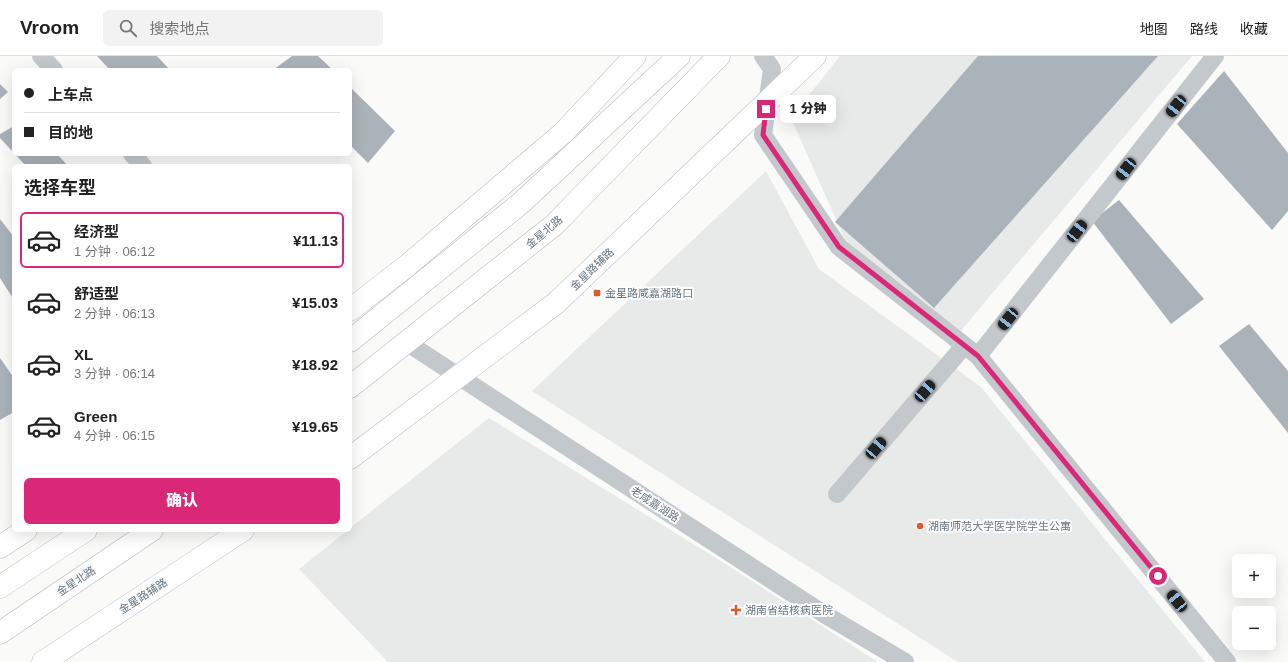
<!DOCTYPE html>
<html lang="zh">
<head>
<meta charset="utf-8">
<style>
	body { margin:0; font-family:Arial,"Noto Sans SC",sans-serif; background:#f2f2f2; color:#222; height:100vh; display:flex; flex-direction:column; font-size:15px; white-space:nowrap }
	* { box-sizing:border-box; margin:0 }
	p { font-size:13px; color:#767676 }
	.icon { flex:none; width:22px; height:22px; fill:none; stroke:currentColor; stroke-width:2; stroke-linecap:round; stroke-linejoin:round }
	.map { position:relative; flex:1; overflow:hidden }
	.drawer { position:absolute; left:12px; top:108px; width:340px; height:368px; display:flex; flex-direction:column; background:#fff; border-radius:6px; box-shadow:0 4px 16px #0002 }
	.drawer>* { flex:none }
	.banner { position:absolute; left:12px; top:12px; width:340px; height:88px; border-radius:6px; box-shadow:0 4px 16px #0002; display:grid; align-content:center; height:88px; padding:0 12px; background:#fff }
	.controls { position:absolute; left:1232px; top:498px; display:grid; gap:8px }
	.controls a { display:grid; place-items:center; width:44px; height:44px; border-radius:6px; background:#fff; box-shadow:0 4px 16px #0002; font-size:20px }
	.end { position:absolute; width:18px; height:18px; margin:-9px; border:5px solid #db2777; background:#fff; box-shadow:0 0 0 2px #fff }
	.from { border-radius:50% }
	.bubble { position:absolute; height:28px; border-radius:6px; background:#fff; box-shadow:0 4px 16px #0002; font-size:13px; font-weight:800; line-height:28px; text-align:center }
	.car { position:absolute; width:12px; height:24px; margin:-12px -6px; border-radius:5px; box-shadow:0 0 3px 1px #0007; background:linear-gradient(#222 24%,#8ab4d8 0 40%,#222 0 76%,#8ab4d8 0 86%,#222 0) }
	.banner b { display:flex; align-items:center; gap:14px; height:38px; font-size:15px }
	.banner b+b { border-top:1px solid #e0e0e0 }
	.banner i { width:10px; height:10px; background:#222 }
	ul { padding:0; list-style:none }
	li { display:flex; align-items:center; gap:12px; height:56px; margin:0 8px 6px; padding:0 4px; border:2px solid transparent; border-radius:6px }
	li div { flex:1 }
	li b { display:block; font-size:15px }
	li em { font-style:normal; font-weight:800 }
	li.active { border-color:#db2777 }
	li>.icon { width:36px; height:36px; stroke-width:1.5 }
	h2 { padding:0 12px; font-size:18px; line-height:48px }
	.button { display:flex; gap:8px; margin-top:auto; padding:8px 12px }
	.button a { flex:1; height:46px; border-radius:6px; background:#db2777; color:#fff; font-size:16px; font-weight:800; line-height:46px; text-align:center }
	header { display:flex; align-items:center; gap:24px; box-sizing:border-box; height:56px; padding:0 20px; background:#fff; border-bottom:1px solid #e0e0e0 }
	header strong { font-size:19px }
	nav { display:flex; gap:22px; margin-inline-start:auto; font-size:14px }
	.search { width:280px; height:36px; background:#f2f2f2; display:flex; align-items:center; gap:10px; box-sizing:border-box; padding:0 14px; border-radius:6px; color:#767676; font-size:15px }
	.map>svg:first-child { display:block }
</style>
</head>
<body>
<header>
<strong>Vroom</strong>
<div class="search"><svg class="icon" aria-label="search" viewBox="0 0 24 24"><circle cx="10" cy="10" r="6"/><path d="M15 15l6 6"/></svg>搜索地点</div>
<nav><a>地图</a><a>路线</a><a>收藏</a></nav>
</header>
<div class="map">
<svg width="1288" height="606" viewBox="0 0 1288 606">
	<rect width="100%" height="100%" fill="#fafaf8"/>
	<path fill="#e8e9e9" d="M840,0H1192L959,277L854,204L791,62Z
		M766,115L819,213L981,331L1205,606H958L532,335Z
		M489,362L716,502L878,606H388L299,513L348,474H350V472Z"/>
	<path fill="#aab3b9" d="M97,0H157L170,14H110Z
		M292,0H318L333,14H273Z
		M978,0H1158L934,252L835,166Z
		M1224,15L1288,97V155L1272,174L1177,68Z
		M0,28L8,36L0,43Z
		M350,31L395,75L368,107L350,89Z
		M14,70V97L0,82V78Z
		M15,98H57L68,110H26Z
		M1119,144L1204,243L1171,268L1092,165Z
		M0,163L14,181V244L0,222Z
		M1249,268L1288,315V377L1219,290Z
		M0,302L14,322V356L0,364Z"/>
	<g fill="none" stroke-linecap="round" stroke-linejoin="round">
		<defs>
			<path id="secondary" d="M350,254L408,209L563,77L635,0
				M350,402L556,247L815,0
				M0,491L26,474
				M43,606L243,474"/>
			<path id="primary" d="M350,285L521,147L679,0
				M350,331L554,169L719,0
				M0,531L86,474
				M0,577L152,474"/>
		</defs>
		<use href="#secondary" stroke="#b3babf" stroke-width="23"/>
		<use href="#primary" stroke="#b5babe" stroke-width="23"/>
		<path stroke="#c3c8cc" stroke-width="18" d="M41,0L54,14
			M763,0L772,13L763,79L839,191L978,300L1227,606
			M132,98L143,110
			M406,286L824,558L905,606
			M978,300L1215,0
			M837,438L964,290"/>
		<use href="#secondary" stroke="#fff" stroke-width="22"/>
		<use href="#primary" stroke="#fff" stroke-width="22"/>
	</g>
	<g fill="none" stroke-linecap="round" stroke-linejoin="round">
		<path stroke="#db2777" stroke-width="5" d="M766,53L763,79L839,191L978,300L1158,520"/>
	</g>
	<g fill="#e4572e" stroke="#fff" stroke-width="1.5">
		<rect x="593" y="233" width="8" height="8" rx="2"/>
		<circle cx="920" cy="470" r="4"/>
		<path d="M734 548h4v4h4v4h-4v4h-4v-4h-4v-4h4z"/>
	</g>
	<g text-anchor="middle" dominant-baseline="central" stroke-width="4" stroke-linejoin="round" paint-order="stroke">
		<g font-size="11" fill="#657683" stroke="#fff">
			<text transform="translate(544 176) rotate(-40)">金星北路</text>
			<text transform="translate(592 213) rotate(-44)">金星路辅路</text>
			<text transform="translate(655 448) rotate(33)">老咸嘉湖路</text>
			<text transform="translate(76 525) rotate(-34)">金星北路</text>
			<text transform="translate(143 540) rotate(-33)">金星路辅路</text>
		</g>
		<g font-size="11" fill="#657683" stroke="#fff" text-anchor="start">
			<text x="605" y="237">金星路咸嘉湖路口</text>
			<text x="928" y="470">湖南师范大学医学院学生公寓</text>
			<text x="745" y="554">湖南省结核病医院</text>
		</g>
	</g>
</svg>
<div class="controls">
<a>+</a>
<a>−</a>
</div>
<i class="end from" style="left:1158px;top:520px"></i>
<i class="end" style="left:766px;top:53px"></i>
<div class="bubble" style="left:780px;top:39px;width:56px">1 分钟</div>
<i class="car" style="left:1176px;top:50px;rotate:218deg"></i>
<i class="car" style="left:1126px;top:113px;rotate:218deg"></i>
<i class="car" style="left:1077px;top:175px;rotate:38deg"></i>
<i class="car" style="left:1008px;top:263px;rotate:218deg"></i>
<i class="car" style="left:925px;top:335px;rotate:41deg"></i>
<i class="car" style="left:876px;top:392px;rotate:41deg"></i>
<i class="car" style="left:1177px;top:545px;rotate:321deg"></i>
<div class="banner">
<b><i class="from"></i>上车点</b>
<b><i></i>目的地</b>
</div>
<section class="drawer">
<h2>选择车型</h2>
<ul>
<li class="active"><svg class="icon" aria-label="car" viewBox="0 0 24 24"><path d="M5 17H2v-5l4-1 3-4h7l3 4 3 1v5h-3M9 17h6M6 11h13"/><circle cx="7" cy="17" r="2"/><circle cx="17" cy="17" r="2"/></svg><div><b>经济型</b><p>1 分钟 · 06:12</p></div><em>¥11.13</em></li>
<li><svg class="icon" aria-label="car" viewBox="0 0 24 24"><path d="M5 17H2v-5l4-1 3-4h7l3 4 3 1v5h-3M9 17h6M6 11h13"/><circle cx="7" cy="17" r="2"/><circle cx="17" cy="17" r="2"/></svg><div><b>舒适型</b><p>2 分钟 · 06:13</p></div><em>¥15.03</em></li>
<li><svg class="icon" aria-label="car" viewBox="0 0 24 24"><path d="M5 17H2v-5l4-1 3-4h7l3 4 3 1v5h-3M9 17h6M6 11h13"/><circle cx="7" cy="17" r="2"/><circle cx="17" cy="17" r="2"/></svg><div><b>XL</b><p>3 分钟 · 06:14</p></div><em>¥18.92</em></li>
<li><svg class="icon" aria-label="car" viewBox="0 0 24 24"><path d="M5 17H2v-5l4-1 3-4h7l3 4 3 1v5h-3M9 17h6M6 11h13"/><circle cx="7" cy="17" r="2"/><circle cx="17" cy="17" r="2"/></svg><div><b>Green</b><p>4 分钟 · 06:15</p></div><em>¥19.65</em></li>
</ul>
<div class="button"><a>确认</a></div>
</section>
</div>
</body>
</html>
